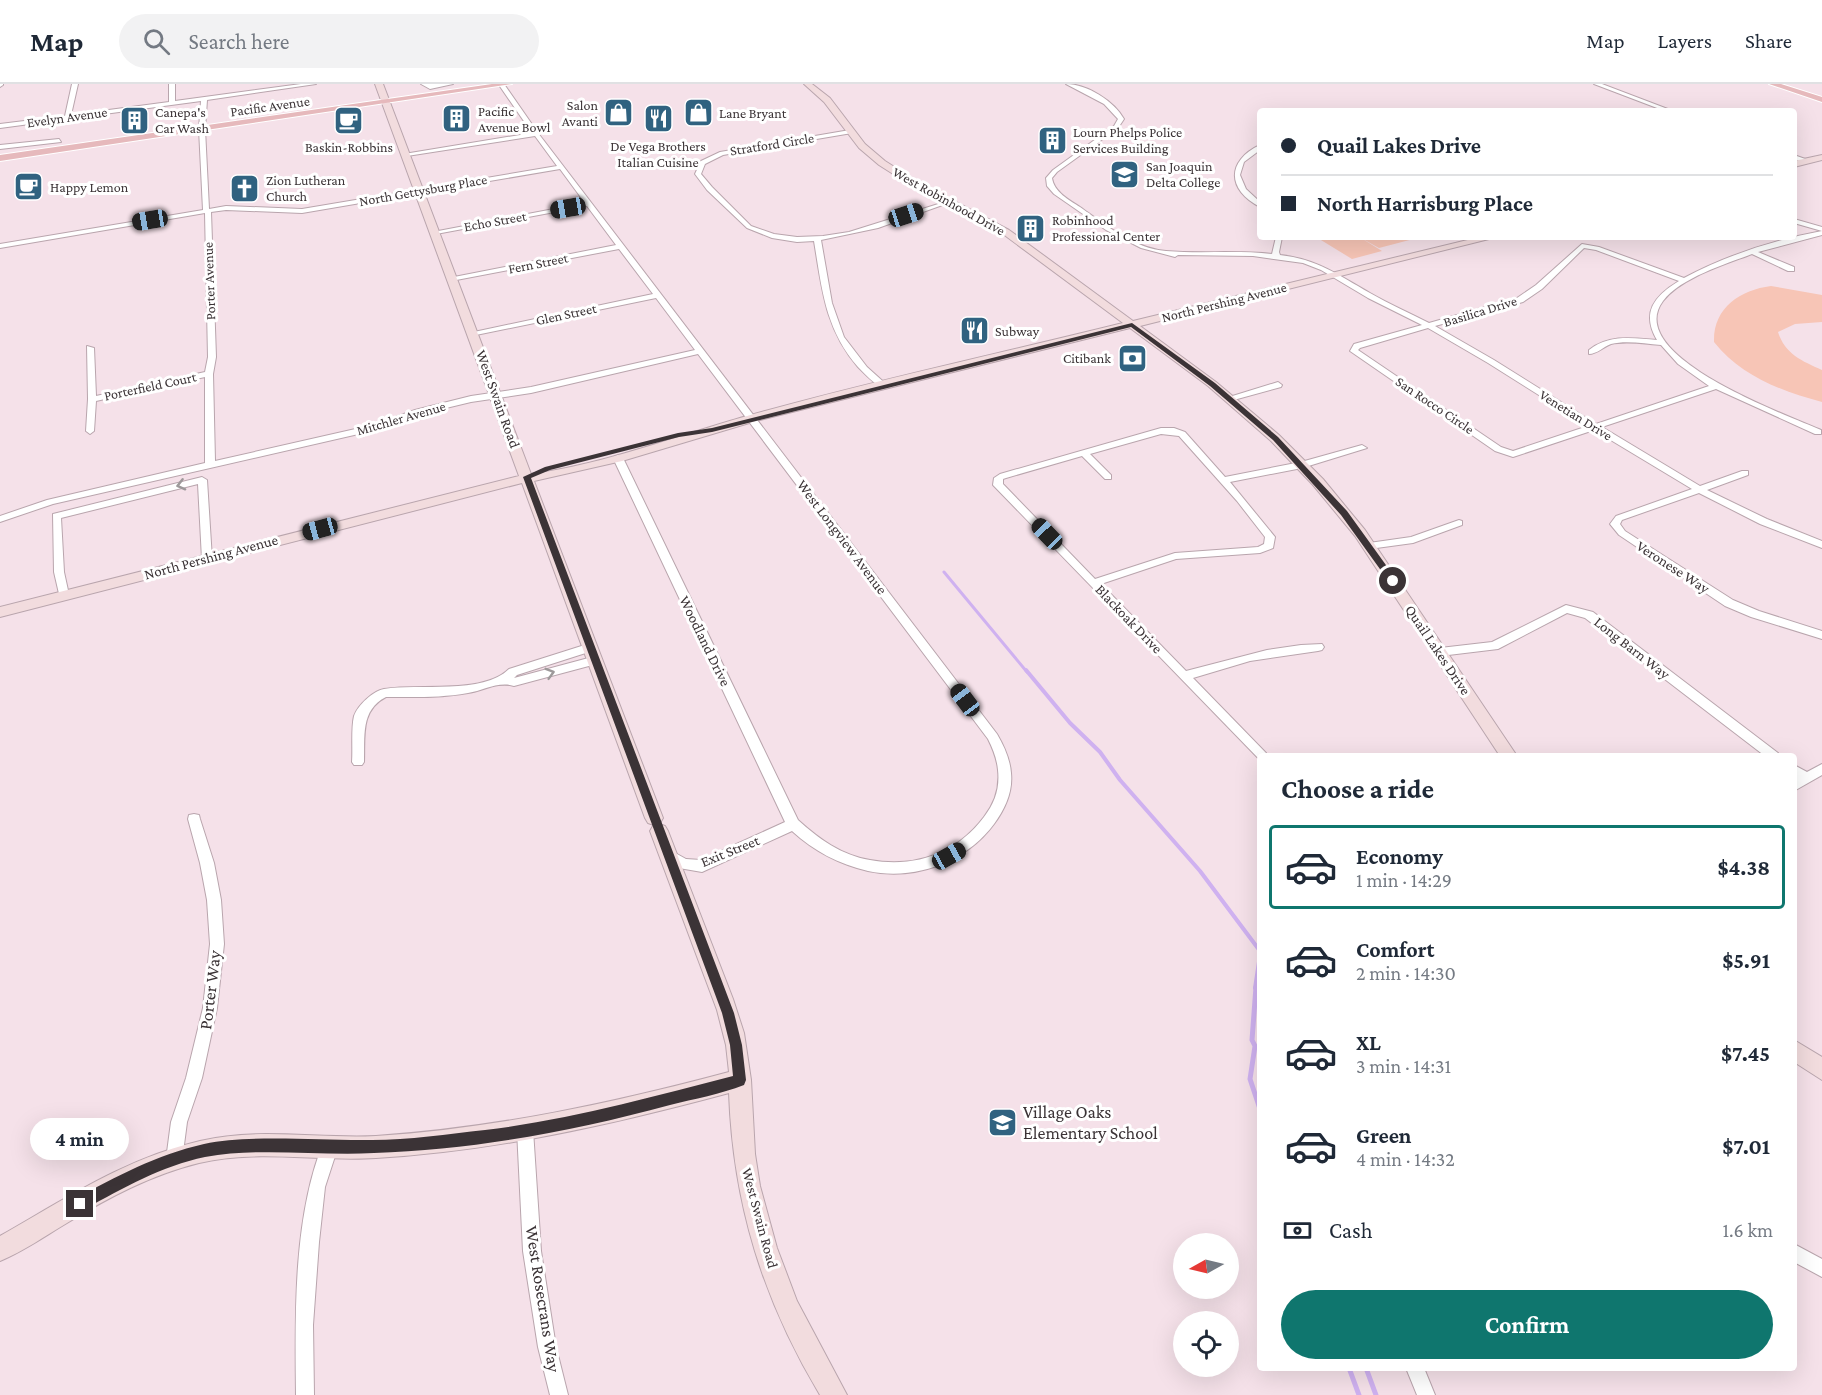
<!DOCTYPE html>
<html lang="en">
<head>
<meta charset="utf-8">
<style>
	body { margin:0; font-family:"Crimson Pro",serif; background:#f2f2f3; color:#1f2937; height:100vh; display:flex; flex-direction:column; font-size:22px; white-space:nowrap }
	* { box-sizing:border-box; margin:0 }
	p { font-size:20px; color:#747a83 }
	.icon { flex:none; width:33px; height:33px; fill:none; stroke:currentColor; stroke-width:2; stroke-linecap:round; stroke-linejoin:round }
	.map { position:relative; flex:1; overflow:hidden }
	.panel { position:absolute; left:1257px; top:669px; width:540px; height:618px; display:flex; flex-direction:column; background:#fff; border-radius:6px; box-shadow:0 6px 24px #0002 }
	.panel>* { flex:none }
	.top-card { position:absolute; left:1257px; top:24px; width:540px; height:132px; border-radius:6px; box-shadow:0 6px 24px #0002; display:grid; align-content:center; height:132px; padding:0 24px; background:#fff }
	.needle { width:39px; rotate:262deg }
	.tools { position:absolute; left:1173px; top:1149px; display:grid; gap:12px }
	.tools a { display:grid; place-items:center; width:66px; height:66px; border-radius:50%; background:#fff; box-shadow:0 6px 24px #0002; font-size:30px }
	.end { position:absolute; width:27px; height:27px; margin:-14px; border:8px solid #3b3336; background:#fff; box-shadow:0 0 0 3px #fff }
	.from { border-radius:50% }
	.bubble { position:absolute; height:42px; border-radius:21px; background:#fff; box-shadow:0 6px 24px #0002; font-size:20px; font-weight:700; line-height:42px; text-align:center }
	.car { position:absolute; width:18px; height:36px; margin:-18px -9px; border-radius:8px; box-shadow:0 0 4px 2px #0007; background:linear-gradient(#222 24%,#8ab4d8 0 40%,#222 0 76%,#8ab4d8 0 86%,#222 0) }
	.top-card b { display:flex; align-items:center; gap:21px; height:57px; font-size:22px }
	.top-card b+b { border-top:2px solid #e0e1e3 }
	.top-card i { width:15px; height:15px; background:#1f2937 }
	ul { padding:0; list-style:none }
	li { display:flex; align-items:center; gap:18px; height:84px; margin:0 12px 9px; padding:0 12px; border:3px solid transparent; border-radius:6px }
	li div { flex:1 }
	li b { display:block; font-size:22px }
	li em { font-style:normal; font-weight:700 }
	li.selected { border-color:#0f766e }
	li>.icon { width:54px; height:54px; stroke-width:1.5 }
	h2 { padding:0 24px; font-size:27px; line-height:72px }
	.pay { display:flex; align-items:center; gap:15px; height:66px; padding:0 24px; font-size:22px }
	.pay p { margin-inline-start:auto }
	.cta { display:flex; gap:12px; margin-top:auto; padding:12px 24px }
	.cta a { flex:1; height:69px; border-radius:36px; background:#0f766e; color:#fff; font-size:24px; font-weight:700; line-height:69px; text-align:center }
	header { display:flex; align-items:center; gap:36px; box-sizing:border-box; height:84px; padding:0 30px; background:#fff; border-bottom:2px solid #e0e1e3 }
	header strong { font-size:28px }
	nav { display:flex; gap:33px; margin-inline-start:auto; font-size:21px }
	.search { width:420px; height:54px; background:#f2f2f3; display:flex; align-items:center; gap:15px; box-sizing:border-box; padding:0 21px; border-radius:33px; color:#747a83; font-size:22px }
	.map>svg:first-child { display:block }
</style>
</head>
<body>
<header>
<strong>Map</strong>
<div class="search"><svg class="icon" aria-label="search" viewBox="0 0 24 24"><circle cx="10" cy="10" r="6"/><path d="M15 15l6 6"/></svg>Search here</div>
<nav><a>Map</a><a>Layers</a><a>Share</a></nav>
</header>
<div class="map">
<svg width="1822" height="1311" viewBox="0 0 1822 1311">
	<rect width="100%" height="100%" fill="#f5e1e9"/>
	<path fill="#f7c5b6" d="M1316,153H1421L1379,164L1361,154L1382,167L1352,175Z
		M1771,202L1822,211V238L1795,240L1778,248C1785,270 1802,277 1822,286V318C1781,307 1741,292 1714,258C1713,224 1740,206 1771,202Z"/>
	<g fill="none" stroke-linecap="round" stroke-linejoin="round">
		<path stroke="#cfb1f0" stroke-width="3" d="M944,488L1027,588"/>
		<path stroke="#cfb1f0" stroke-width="4" d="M1026,586L1070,639L1100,668L1120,696L1200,787L1260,867
			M1258,895L1260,898
			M1255,904L1260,871"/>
		<path stroke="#cfb1f0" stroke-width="5" d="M1256,903L1252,956L1255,962L1250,995L1260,1025
			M1349,1284L1359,1311
			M1366,1284L1376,1311"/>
		<defs>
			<path id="street" d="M0,0H3V1L0,3Z
				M72,0H78L71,31L169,18V0H175V17L301,0H316L207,16L205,45L209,125L226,122L302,125L557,82L535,52L407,72L404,70L532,49L499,1L504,0L538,49L997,650C1004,662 1010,675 1011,689C1013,708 1005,725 994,740C966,778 915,797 868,787C838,780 814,767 792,747L702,788L679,784L663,775L661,771L663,767L668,765L686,775L701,776L785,738L613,374L618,371L623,374L798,736C819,755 841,771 870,776C915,784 956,770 984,733C995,719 1000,704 998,686C997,675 993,665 988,655L698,270L531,309L471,318L421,330L376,346L53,420L0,438V432L47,416L205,379V293L96,317L94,347L90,350L86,347L88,315L87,262L94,264L96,312L205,288L208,273L205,129L0,164V160L203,126L199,45L201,17L0,44V40L65,32ZM560,85L585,119L433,148L436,150L587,122L616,161L454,193H451V197L619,165L653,210L474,248H471V252L656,214L695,266L531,303L471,312L415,326L373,341L215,377L213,290L216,273L211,128L226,126L302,129Z
				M421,0H453L430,5Z
				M1066,0C1087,0 1114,17 1124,35L1118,44L1057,88L1052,94C1054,108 1069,116 1080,123C1104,140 1135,165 1166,167C1201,170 1237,166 1272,170L1276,153H1282L1279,168L1280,171C1317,175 1338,191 1370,209C1389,220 1410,229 1429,239L1517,214L1536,201L1582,160L1599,163L1684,194C1727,171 1774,156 1822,147L1794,139V135L1822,143V151L1758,168L1794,183V187H1788L1752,170C1726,180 1680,194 1663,217C1622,272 1787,331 1821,346V350H1815L1716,305L1602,343L1700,402L1742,387H1748V391L1707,406L1767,435L1822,457V464L1760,440L1699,409L1622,436L1620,440L1625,447L1733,516L1759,527L1822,547V555L1751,533L1725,522L1619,451L1610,440L1616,432L1692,405L1594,346L1513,373L1495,367L1350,267L1354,260L1422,241L1368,214L1321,186L1303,179L1253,172L1178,171L1175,173L1141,164L1106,146L1054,110L1047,102L1046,94L1053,86L1114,42L1118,35L1104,20ZM1584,164L1596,166L1679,197C1654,212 1641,229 1657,256C1633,254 1609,250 1589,266V270C1597,270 1603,263 1611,260C1627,256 1645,260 1661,261L1678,280L1709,302L1596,340L1494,276L1435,242L1523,218L1542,205ZM1428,244L1488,279L1588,342L1513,367L1501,363L1358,266L1360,264Z
				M1594,0H1602L1673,27H1665Z
				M850,46L852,49L723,71L705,80L701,90L712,103L751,142L774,150L797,153L823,152L849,148L951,116V118L878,144L821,156L832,219L844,253L867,283L887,301L883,304C874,300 865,290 858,283C825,245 822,205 814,157L797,158L772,154L747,144L707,106L695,90L701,77L720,68Z
				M59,55L61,58L0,65V61Z
				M1260,61V66L1244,78L1240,91L1246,105L1260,118V123C1227,106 1226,77 1260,61Z
				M1794,71L1808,76L1809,77L1806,79L1794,75Z
				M1278,298L1282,301L1281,303L1230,317L1226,314Z
				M1161,344H1174L1185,348L1225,393L1301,378L1362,361L1367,364L1302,384L1230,398L1275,453L1273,464L1260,469L1176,475L1101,500L1186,587L1267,566L1301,561L1322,560L1324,563L1322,566L1318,567L1250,577L1193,594L1266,669L1268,672H1260V676L993,401L994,394L1000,390ZM1161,350L1179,352L1237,417L1265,453L1264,460L1258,463L1175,469L1095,495L1003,400V395L1006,394L1082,372L1105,395H1111V391L1090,370Z
				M202,393L207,396L212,475L211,477H203L202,475L198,400L61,434L64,488L69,511L64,515L60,514L54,488L53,430Z
				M1459,436L1462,437V441L1413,459L1369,465L1364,462L1369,459L1411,453Z
				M1566,521L1593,528L1778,669L1780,672H1765L1585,534L1567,529L1498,565L1440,572L1434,568L1440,564L1492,558Z
				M591,559L597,563L595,566L517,591L514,594L596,572L602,576L600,579L514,602C498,597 483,607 468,609C441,614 413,613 386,613C360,626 365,653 364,678L362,681H354L352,678C353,665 351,644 354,632C358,621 373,607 384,605C418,599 483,611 509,585Z
				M1822,680V691L1794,707V696L1797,694L1794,692V681L1807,688Z
				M194,730L199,731L200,735L214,779L221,816L224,860L217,924L202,994L187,1038L182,1076L180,1082L174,1084L168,1082L166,1076L171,1038L186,994L203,924L210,860L207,816L200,779L188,735L189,731Z
				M525,1038L531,1040L533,1046L541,1167L556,1263L568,1311H550L538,1263L523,1167L517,1046L519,1040Z
				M330,1055L336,1057L338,1063L325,1103L319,1158L313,1241L314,1311H296C295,1231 293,1132 324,1057Z
				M1794,1160L1822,1175V1193L1794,1178Z
				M1406,1284H1424L1435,1311H1417Z"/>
			<path id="secondary" d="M375,0H383L531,390C605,380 676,352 747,332C871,297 998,270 1123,239L1003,150L912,102L879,81L859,64L824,18L804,0H812L830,14L865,60L885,77L918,98L1009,146L1133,237L1480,153H1497L1140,242L1216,298L1279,351L1323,395L1365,446L1517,672H1500L1355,452L1313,401L1271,357L1208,302L1130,244L756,337L622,377L534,397L663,734L660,739L654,741L648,739L645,734L522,399L0,533V523L519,392Z
				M1822,71V76L1794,83V77Z
				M659,740L665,742L668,747L733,915L744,949L751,996L755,1070L760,1102L777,1164L797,1217L847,1311H820C763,1216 733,1120 729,1009C614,1040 496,1067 376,1074C318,1078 257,1065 199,1079C151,1091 109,1113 67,1139C45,1152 24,1167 0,1177V1152C65,1115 126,1074 200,1057C258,1043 318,1055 376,1052C496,1044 613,1019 729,988L726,961L717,926L650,747L653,742Z
				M1794,956L1822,973V996L1794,978Z"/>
			<path id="primary" d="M492,0H512L0,77V71Z
				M1769,0H1781L1822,13V18Z"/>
		</defs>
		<use href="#street" stroke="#b9a5ad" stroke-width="2"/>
		<use href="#secondary" stroke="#b9a5ad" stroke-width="2"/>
		<use href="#primary" stroke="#fff" stroke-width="2"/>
		<use href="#street" fill="#fff" fill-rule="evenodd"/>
		<use href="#secondary" fill="#f2dcde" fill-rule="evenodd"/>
		<use href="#primary" fill="#e6b9bc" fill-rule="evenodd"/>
	</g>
	<defs><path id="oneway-chevron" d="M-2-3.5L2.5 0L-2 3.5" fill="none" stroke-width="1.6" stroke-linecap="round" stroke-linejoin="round" transform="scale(1.5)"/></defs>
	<g stroke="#9d999a">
		<use href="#oneway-chevron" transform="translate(181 401) rotate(166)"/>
		<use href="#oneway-chevron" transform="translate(550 589) rotate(-16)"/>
	</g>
	<path fill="#3b3336" d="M1132,239L1215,299L1278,353L1347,427L1396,495V499H1390L1341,431L1273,356L1210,302L1131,243L712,348L679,353L550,386L531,394L734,929L742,961L746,996L744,1001C721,1010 694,1015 670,1021C574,1047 473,1066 374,1069C318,1072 260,1063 205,1073C162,1082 123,1104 85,1125L80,1127L75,1125L73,1120L75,1115C117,1092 156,1071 204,1060C252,1050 321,1057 372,1056C409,1056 448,1050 485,1046C569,1036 651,1013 733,992L730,961L722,929L523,393L545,383L678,349L712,344Z"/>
	<defs>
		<symbol id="shop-square" viewBox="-11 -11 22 22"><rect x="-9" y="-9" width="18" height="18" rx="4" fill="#306280" stroke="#fff"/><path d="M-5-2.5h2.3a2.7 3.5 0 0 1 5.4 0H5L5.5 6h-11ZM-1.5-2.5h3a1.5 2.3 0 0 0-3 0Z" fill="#fff"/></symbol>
		<symbol id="building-square" viewBox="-11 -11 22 22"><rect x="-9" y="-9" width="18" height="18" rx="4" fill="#306280" stroke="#fff"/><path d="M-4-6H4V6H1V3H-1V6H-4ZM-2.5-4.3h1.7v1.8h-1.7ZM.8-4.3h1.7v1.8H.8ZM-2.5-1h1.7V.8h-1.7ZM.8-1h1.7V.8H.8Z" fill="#fff"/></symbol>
		<symbol id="restaurant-square" viewBox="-11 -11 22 22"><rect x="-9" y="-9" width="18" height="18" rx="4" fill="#306280" stroke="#fff"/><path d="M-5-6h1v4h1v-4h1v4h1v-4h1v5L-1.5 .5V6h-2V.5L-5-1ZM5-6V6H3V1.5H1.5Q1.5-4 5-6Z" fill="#fff"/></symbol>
		<symbol id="cafe-square" viewBox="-11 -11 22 22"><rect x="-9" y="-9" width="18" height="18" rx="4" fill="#306280" stroke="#fff"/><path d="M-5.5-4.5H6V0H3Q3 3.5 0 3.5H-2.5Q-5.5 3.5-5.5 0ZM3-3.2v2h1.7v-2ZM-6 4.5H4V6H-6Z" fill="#fff"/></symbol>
		<symbol id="university-square" viewBox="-11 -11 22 22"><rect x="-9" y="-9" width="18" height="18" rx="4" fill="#306280" stroke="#fff"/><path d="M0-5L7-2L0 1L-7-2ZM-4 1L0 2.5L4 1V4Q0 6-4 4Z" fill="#fff"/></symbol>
		<symbol id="church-square" viewBox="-11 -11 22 22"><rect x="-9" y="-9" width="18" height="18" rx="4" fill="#306280" stroke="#fff"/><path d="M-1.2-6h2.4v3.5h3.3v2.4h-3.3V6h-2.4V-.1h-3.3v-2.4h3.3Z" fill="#fff"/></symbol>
		<symbol id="bank-square" viewBox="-11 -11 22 22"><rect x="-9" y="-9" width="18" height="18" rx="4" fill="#306280" stroke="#fff"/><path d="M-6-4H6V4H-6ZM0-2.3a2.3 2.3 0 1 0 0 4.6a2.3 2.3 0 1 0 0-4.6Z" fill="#fff"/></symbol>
		<symbol id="school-square" viewBox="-11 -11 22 22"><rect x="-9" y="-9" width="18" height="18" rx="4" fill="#306280" stroke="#fff"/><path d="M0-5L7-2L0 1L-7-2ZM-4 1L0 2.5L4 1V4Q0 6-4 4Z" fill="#fff"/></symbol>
	</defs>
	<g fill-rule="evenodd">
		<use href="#shop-square" x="602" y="12" width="33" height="33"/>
		<use href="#shop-square" x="682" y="12" width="33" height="33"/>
		<use href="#building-square" x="440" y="18" width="33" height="33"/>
		<use href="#restaurant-square" x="642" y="18" width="33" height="33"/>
		<use href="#building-square" x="118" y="20" width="33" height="33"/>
		<use href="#cafe-square" x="332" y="20" width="33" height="33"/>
		<use href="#building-square" x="1036" y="40" width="33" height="33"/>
		<use href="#university-square" x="1108" y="74" width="33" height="33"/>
		<use href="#cafe-square" x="12" y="86" width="33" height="33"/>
		<use href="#church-square" x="228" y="88" width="33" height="33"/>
		<use href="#building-square" x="1014" y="128" width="33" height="33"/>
		<use href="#restaurant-square" x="958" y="230" width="33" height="33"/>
		<use href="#bank-square" x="1116" y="258" width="33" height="33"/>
		<use href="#school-square" x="986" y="1022" width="33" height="33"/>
	</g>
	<g text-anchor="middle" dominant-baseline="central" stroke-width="6" stroke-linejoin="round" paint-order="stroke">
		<g font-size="14" fill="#3b3336" stroke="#fff" text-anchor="start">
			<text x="598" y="21" text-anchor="end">Salon<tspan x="598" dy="16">Avanti</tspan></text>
			<text x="478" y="27">Pacific<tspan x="478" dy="16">Avenue Bowl</tspan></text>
			<text x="155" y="28">Canepa's<tspan x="155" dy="16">Car Wash</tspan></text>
			<text x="719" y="29">Lane Bryant</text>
			<text x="1073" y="48">Lourn Phelps Police<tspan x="1073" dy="16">Services Building</tspan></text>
			<text x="658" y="62" text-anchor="middle">De Vega Brothers<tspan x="658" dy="16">Italian Cuisine</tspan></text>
			<text x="349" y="63" text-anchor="middle">Baskin-Robbins</text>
			<text x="1146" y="82">San Joaquin<tspan x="1146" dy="16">Delta College</tspan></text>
			<text x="266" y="96">Zion Lutheran<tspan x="266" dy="16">Church</tspan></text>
			<text x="50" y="103">Happy Lemon</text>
			<text x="1052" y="136">Robinhood<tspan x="1052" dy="16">Professional Center</tspan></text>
			<text x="995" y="247">Subway</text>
			<text x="1111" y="274" text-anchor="end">Citibank</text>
		</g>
		<g font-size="14" fill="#3b3336" stroke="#fff">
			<text transform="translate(270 22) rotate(-8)">Pacific Avenue</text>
			<text transform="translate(67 33) rotate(-8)">Evelyn Avenue</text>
			<text transform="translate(772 60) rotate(-9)">Stratford Circle</text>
			<text transform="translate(423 106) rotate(-10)">North Gettysburg Place</text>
			<text transform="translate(949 117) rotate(29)">West Robinhood Drive</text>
			<text transform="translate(495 137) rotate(-10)">Echo Street</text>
			<text transform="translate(538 179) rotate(-11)">Fern Street</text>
			<text transform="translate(209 197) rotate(-92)">Porter Avenue</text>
			<text transform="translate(1224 218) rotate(-14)">North Pershing Avenue</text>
			<text transform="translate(1480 227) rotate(-17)">Basilica Drive</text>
			<text transform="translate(566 230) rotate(-12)">Glen Street</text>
			<text transform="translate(150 302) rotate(-12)">Porterfield Court</text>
			<text transform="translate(1435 321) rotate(34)">San Rocco Circle</text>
			<text transform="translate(1576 331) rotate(32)">Venetian Drive</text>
			<text transform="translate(401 334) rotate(-16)">Mitchler Avenue</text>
		</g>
		<g font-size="15" fill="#3b3336" stroke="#fff">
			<text transform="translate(498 315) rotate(70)">West Swain Road</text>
			<text transform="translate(842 453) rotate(53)">West Longview Avenue</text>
			<text transform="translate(211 473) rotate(-15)">North Pershing Avenue</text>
			<text transform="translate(1673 483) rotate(33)">Veronese Way</text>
			<text transform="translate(1129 535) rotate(46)">Blackoak Drive</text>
			<text transform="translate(705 557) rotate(64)">Woodland Drive</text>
			<text transform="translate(1632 564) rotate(38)">Long Barn Way</text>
			<text transform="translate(1438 566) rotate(56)">Quail Lakes Drive</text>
			<text transform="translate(730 767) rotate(-22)">Exit Street</text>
			<text transform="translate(760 1134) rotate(75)">West Swain Road</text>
		</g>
		<g font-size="18" fill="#3b3336" stroke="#fff">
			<text transform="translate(210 906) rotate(-83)">Porter Way</text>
			<text transform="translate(543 1215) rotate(81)">West Rosecrans Way</text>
		</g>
		<g font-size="18" fill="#3b3336" stroke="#fff" text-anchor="start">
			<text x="1023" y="1028">Village Oaks<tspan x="1023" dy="21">Elementary School</tspan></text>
		</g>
	</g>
</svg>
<div class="tools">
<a><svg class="needle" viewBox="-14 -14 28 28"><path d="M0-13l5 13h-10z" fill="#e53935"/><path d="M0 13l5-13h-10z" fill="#747a83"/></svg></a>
<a><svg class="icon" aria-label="locate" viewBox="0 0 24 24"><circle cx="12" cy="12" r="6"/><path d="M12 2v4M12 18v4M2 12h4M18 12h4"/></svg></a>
</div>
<i class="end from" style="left:1393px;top:497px"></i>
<i class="end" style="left:80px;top:1120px"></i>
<div class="bubble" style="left:30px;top:1034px;width:99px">4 min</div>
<i class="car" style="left:568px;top:124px;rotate:260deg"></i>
<i class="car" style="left:906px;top:131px;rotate:72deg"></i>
<i class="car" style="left:150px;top:136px;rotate:261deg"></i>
<i class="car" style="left:320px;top:445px;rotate:255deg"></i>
<i class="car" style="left:1047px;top:450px;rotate:316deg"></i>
<i class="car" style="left:965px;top:616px;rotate:323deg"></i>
<i class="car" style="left:949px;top:772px;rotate:61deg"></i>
<div class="top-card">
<b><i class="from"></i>Quail Lakes Drive</b>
<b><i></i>North Harrisburg Place</b>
</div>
<section class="panel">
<h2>Choose a ride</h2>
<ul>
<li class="selected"><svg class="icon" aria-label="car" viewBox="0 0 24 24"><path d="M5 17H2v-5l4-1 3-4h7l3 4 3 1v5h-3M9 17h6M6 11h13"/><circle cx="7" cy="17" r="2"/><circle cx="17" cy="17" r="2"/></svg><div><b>Economy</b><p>1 min · 14:29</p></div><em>$4.38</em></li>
<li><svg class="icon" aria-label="car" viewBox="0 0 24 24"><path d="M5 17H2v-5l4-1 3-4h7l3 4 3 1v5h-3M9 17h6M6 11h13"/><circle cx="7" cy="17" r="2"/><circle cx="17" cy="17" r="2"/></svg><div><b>Comfort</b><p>2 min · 14:30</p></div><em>$5.91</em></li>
<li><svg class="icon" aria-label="car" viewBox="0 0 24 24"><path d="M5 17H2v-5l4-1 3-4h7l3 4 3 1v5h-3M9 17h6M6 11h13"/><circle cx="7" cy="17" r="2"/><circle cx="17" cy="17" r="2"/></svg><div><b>XL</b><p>3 min · 14:31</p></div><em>$7.45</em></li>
<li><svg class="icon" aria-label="car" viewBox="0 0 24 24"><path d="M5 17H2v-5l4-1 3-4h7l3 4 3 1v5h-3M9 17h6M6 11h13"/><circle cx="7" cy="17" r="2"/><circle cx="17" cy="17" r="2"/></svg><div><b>Green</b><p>4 min · 14:32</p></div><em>$7.01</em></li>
</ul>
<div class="pay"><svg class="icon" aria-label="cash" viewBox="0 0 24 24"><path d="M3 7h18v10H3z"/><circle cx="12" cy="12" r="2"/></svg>Cash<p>1.6 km</p></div>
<div class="cta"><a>Confirm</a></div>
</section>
</div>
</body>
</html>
